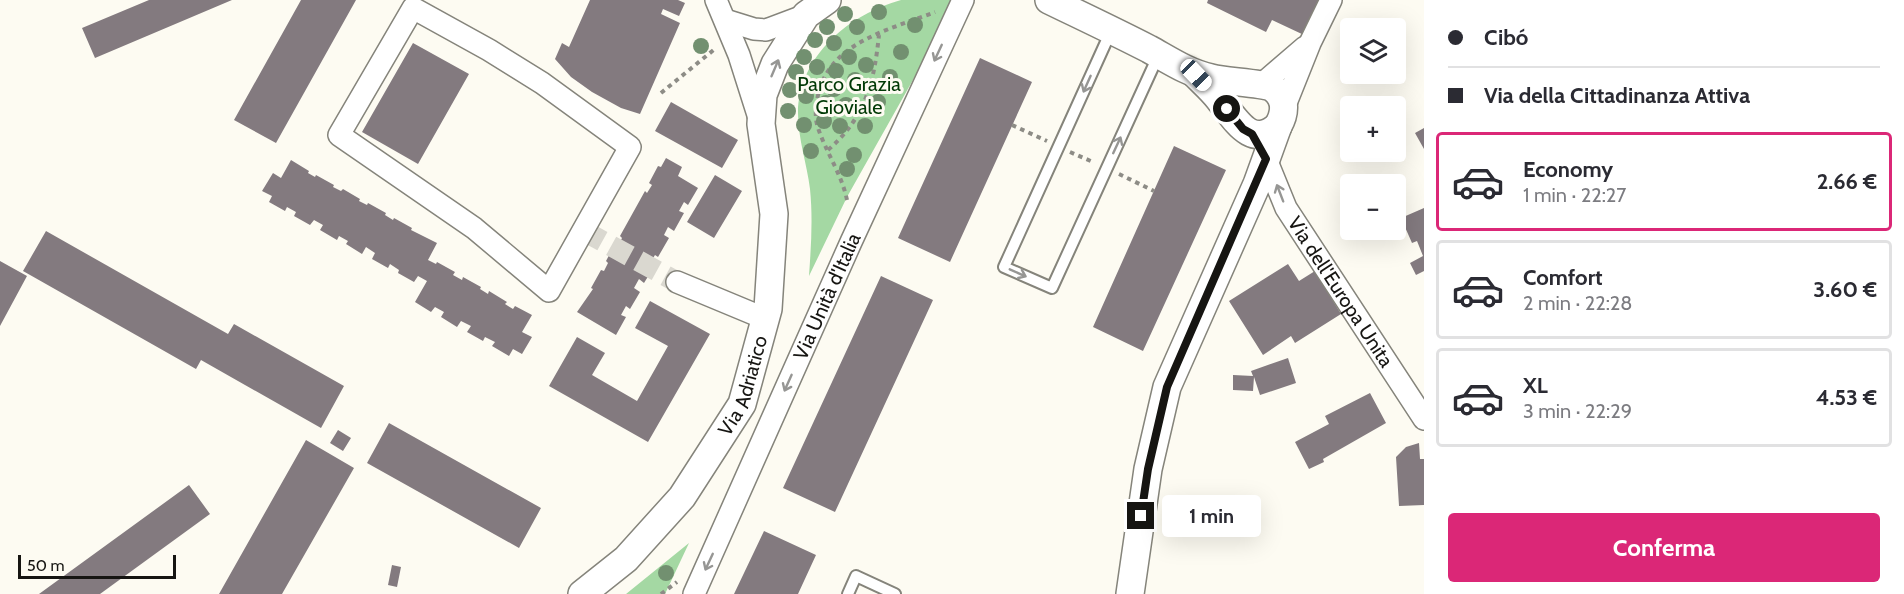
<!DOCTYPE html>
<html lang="it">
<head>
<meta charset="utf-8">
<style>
	body { margin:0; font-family:Cabin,sans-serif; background:#f7f7f7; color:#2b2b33; height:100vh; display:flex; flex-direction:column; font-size:22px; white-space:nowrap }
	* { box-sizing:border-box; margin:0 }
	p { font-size:20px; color:#7c7c81 }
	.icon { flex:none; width:33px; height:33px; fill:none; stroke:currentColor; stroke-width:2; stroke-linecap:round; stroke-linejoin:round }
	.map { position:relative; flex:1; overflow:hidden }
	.panel { display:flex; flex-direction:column; background:#fff; width:480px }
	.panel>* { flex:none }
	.banner { display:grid; align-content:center; height:132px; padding:0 24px; background:#fff }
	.fabs { position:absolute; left:1340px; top:18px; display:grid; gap:12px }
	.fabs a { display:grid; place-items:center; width:66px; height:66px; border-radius:6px; background:#fff; box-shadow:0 6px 24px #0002; font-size:30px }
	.scale { position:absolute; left:18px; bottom:15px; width:158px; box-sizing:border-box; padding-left:6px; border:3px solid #161512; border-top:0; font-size:16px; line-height:21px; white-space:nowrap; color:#161512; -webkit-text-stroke:4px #fdfbf2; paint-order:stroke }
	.end { position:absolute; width:27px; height:27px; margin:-14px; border:8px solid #161512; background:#fff; box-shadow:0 0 0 3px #fff }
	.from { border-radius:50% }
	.bubble { position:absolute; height:42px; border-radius:6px; background:#fff; box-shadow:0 6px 24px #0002; font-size:20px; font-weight:700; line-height:42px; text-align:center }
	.car { position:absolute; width:18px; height:36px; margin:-18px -9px; border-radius:8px; box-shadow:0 0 4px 2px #0007; background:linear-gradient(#fff 24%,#345 0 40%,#fff 0 76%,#345 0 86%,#fff 0) }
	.banner b { display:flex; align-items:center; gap:21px; height:57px; font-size:22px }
	.banner b+b { border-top:2px solid #e1e1e2 }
	.banner i { width:15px; height:15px; background:#2b2b33 }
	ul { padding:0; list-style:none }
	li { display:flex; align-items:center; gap:18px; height:99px; margin:0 12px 9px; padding:0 12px; border:3px solid #e1e1e2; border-radius:6px }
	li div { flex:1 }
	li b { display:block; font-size:22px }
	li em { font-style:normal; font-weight:700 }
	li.selected { border-color:#db2777 }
	li>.icon { width:54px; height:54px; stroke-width:1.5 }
	.action { display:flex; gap:12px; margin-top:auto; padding:12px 24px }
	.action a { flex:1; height:69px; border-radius:6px; background:#db2777; color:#fff; font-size:24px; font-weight:700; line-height:69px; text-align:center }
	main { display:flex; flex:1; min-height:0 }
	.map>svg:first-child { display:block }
</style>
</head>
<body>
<main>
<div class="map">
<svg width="1424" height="594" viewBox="0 0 1424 594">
	<rect width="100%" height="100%" fill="#fdfbf2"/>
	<path fill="#a4d8a3" d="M901,0H958L847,197L809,276C811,247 813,219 810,189C807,164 798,139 798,113C799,55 850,14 901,0Z
		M689,543L665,594H626Z"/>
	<path fill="#837a7f" d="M149,0H232L95,58L82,28Z
		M301,0H356L276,143L234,120Z
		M590,0H678L685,3L679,16L663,9L661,14L680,23L640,114L621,108L592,92L571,77L555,59L562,43L569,47Z
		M1208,0H1320L1304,35L1272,20L1266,32L1207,3Z
		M413,43L469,74L418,164L362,132Z
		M980,58L1032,82L950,262L898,238Z
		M671,102L738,140L722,168L655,131Z
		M1424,128V149L1415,133Z
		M1174,146L1226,170L1143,351L1093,327Z
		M666,158L682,167L678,176L698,188L688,205L684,202L679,211L684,213L674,231L668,227L664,235L669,238L658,257L655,255L650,263L655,265L644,283L639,279L634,288L640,292L630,309L626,306L621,315L626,317L616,335L577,312L593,289L591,288L601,270L604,271L608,263L606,261L615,244L618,246L622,238L620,236L645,191L647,193L652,185L649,183L658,166L661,167Z
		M291,160L309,171L308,173L315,177L316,175L334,185L333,187L341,191L343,189L360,199L359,201L367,205L368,203L386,213L385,215L393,220L394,218L412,228L411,230L437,243L428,260L436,264L437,262L455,272L453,275L462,280L463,277L481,287L480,289L488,294L489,291L507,302L505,304L513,309L515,306L532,315L522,332L532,337L522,354L513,349L509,356L492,346L495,342L485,337L483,341L467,332L471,326L461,321L457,327L441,317L444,312L435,307L431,312L415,302L427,281L418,276L414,282L398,273L399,270L390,264L388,268L372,259L375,253L366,247L362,254L346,244L348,241L339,236L337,240L320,230L323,225L314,220L310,225L294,216L296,212L287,207L285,211L269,202L272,196L262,191L273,173L281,178Z
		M715,175L742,191L714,238L687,222Z
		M1424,208V271L1416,275L1410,263L1423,256L1417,241L1412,243L1401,218Z
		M46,231L228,334L234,324L344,386L321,428L201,360L196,369L23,271Z
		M0,261L27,276L0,326Z
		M1288,264L1299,281L1315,271L1341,314L1295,343L1291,336L1263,355L1229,301Z
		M881,276L933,300L835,512L783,488Z
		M650,301L710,334L648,442L549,386L577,337L605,353L592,375L637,401L668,346L635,328Z
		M1288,358L1296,383L1260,395L1254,377L1253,391L1233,390V375L1253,376L1251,371Z
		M1370,393L1386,423L1323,459L1324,462L1309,469L1295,442L1329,424L1325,416Z
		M389,423L541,508L519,548L367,463Z
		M338,430L351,438L343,451L330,443Z
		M306,440L354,468L282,594H219Z
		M1419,443L1420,459H1424V505L1399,506L1396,457L1406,447Z
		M189,485L210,514L100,594H39Z
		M764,531L816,555L798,594H734Z
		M392,565L401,567L397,587L388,585Z"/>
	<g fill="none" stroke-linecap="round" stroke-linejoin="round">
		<path stroke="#dad8d0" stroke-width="21" stroke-dasharray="21 10" stroke-linecap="butt" d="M584,231L677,282"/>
		<defs>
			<path id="service" d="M1111,31L1004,267L1052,288L1159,54
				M848,594L856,576L895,594"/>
			<g id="minor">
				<path d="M716,0L739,55L759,118"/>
				<path d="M413,8L489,50L542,83L630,147L549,291L474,228L339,135Z"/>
				<path d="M725,20L754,29L766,30L806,15"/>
				<path d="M1262,84L1305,47"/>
				<path d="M1284,108L1310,43L1331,0"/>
				<path id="s1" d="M1266,159L1286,208L1424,419"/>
				<path d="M677,282L766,319"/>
				<path id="s2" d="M694,594L851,242L963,0"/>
			</g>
			<g id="tertiary">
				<path d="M1049,0C1082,16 1116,32 1149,49C1169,60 1188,73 1211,78C1225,82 1266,83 1274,89C1287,99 1285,114 1278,126L1257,184L1167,387L1148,469L1130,594"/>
				<path d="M1196,75C1204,83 1212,90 1219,99C1235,118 1250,150 1278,126"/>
				<path id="s3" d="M582,594L626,559L682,497L742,404L768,309L774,214L761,124L763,95L775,64L806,15L827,0"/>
			</g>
		</defs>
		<use href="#service" stroke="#85847b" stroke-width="14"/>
		<use href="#minor" stroke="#85847b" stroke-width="24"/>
		<use href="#tertiary" stroke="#85847b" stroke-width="30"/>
		<path stroke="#8d8c86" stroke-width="4" stroke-dasharray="4.5 4.5" stroke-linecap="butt" d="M661,93L716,48
			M1012,125L1047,141
			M828,150C866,117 874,82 879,35
			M1070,152L1093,162
			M1119,174L1154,191
			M847,200C842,175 826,152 818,128C814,116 816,103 819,91C833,41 892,29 935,12
			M661,594L677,582"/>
		<use href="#service" stroke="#fff" stroke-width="10"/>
		<use href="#minor" stroke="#fff" stroke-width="21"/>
		<use href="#tertiary" stroke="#fff" stroke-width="27"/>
	</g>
	<g fill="#729070">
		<circle cx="879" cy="12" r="8"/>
		<circle cx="845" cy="14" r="8"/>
		<circle cx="915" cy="25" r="8"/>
		<circle cx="827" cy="27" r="8"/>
		<circle cx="857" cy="27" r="8"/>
		<circle cx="815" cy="40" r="8"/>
		<circle cx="834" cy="43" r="8"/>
		<circle cx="701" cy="46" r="8"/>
		<circle cx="901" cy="52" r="8"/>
		<circle cx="804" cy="57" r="8"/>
		<circle cx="849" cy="57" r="8"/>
		<circle cx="866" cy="65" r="8"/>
		<circle cx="817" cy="67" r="8"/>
		<circle cx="836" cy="71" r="8"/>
		<circle cx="796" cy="72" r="8"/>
		<circle cx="890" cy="77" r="8"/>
		<circle cx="855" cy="80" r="8"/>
		<circle cx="834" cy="89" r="8"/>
		<circle cx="790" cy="90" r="8"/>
		<circle cx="806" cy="96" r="8"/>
		<circle cx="878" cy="102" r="8"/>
		<circle cx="826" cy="103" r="8"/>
		<circle cx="846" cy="105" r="8"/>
		<circle cx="788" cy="111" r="8"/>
		<circle cx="824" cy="121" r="8"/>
		<circle cx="804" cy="125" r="8"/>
		<circle cx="840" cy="126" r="8"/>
		<circle cx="865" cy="126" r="8"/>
		<circle cx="811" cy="151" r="8"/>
		<circle cx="854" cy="155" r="8"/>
		<circle cx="847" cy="169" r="8"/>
		<circle cx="666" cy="573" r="8"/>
	</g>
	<defs><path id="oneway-shaft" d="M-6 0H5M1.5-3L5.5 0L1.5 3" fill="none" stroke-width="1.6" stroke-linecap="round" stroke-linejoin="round" transform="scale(1.5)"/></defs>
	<g stroke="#969694">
		<use href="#oneway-shaft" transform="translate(938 53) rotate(115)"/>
		<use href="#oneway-shaft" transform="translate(775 68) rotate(-67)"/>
		<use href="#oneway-shaft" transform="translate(1087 84) rotate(114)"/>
		<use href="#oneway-shaft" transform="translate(1117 145) rotate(-65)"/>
		<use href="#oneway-shaft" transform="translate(1280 193) rotate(-111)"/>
		<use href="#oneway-shaft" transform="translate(1018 273) rotate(24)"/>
		<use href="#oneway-shaft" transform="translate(788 383) rotate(114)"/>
		<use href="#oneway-shaft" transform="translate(709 562) rotate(115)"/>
	</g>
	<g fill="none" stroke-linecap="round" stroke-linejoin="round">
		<path stroke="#161512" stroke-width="8" d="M1141,516L1148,469L1167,387L1266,159L1252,134L1243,129L1227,109"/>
	</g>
	<g text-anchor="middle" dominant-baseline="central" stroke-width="6" stroke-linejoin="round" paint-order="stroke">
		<g font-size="20" fill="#003905" stroke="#fdfbf2">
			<text x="849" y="84">Parco Grazia<tspan x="849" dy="23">Gioviale</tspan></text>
		</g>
		<g font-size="20" fill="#161512" stroke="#fdfbf2">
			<text stroke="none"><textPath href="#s1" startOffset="153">Via dell'Europa Unita</textPath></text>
			<text stroke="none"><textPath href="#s2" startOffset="326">Via Unità d'Italia</textPath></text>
			<text stroke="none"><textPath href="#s3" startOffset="268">Via Adriatico</textPath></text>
		</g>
	</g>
</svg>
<div class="fabs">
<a><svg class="icon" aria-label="layers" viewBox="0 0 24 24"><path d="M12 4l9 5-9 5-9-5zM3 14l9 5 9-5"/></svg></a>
<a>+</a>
<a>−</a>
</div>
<div class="scale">50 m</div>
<i class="end from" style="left:1227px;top:109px"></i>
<i class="end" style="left:1141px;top:516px"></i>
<div class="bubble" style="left:1162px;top:495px;width:99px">1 min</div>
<i class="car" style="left:1196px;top:75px;rotate:136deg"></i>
</div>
<section class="panel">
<div class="banner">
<b><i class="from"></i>Cibó</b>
<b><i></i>Via della Cittadinanza Attiva</b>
</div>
<ul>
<li class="selected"><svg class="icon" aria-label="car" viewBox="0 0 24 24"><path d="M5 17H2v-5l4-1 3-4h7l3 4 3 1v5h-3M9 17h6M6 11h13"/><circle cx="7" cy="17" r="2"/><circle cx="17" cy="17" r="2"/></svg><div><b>Economy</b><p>1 min · 22:27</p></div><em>2.66 €</em></li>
<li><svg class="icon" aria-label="car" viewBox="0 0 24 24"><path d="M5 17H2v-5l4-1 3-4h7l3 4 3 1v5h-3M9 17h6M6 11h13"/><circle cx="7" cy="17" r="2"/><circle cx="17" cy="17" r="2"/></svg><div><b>Comfort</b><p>2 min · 22:28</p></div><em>3.60 €</em></li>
<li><svg class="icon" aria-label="car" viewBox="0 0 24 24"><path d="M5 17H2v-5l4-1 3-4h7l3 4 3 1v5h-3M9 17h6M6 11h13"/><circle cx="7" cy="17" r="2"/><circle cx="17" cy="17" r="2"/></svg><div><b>XL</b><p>3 min · 22:29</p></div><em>4.53 €</em></li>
</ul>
<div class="action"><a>Conferma</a></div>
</section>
</main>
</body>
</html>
